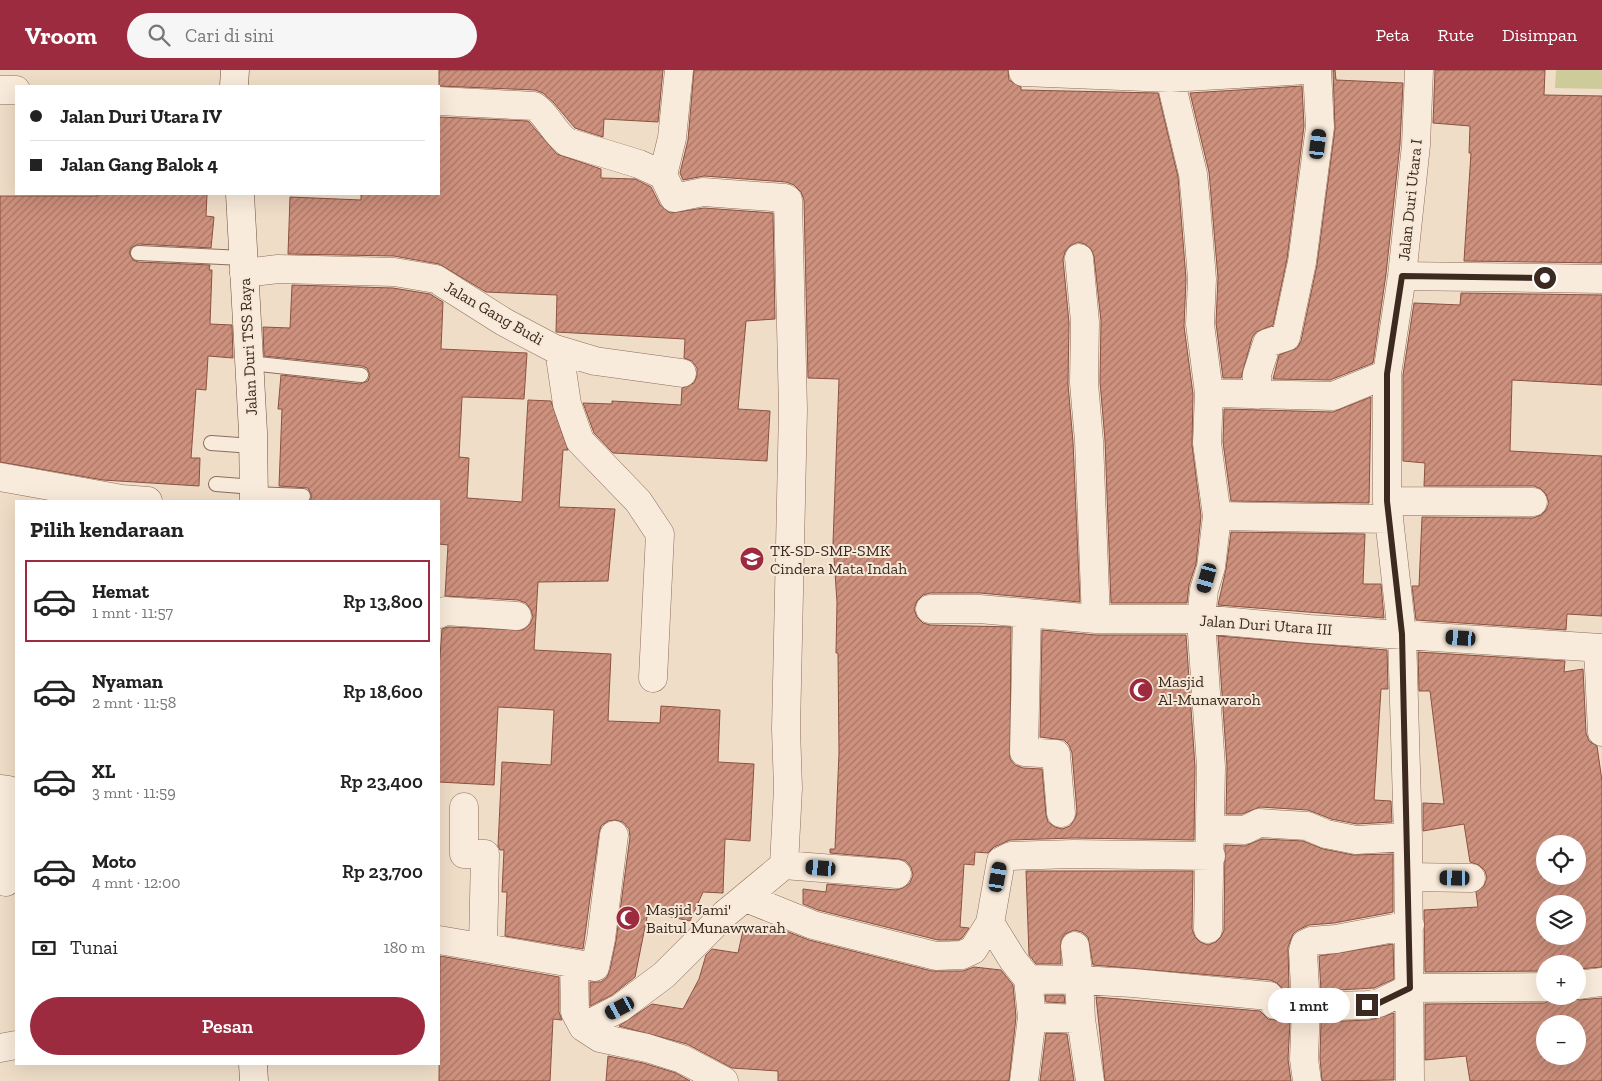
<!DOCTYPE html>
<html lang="id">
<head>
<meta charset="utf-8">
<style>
	body { margin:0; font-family:"Zilla Slab",serif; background:#f6f6f6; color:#222; height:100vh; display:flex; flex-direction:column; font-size:19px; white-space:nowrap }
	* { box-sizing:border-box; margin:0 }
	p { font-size:16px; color:#767676 }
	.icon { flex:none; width:28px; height:28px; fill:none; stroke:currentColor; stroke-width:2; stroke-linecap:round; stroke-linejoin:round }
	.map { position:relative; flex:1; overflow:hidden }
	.sheet { position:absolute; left:15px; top:430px; width:425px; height:565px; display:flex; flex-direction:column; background:#fff; border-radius:0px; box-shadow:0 5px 20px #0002 }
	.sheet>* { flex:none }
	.guide { position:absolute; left:15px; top:15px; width:425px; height:110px; border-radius:0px; box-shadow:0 5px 20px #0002; display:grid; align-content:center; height:110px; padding:0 15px; background:#fff }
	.controls { position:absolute; left:1536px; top:765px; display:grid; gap:10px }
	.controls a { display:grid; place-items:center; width:50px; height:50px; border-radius:50%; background:#fff; box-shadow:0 5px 20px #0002; font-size:25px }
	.end { position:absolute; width:22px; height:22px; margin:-11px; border:6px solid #3c2920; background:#fff; box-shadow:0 0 0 2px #fff }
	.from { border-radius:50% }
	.bubble { position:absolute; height:35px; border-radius:18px; background:#fff; box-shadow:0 5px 20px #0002; font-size:16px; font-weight:600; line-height:35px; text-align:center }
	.car { position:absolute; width:15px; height:30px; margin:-15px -8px; border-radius:6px; box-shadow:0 0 4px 1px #0007; background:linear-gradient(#222 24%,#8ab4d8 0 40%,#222 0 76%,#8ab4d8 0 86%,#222 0) }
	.guide b { display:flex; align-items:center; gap:18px; height:48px; font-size:19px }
	.guide b+b { border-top:1px solid #e0e0e0 }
	.guide i { width:12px; height:12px; background:#222 }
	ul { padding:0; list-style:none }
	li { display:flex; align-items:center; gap:15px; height:82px; margin:0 10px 8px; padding:0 5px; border:2px solid transparent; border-radius:0px }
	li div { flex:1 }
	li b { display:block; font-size:19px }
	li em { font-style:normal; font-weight:600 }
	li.current { border-color:#9c2b3f }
	li>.icon { width:45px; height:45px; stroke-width:1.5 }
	h2 { padding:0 15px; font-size:22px; line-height:60px }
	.pay { display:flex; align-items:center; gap:12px; height:55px; padding:0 15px; font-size:19px }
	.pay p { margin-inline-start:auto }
	.primary-button { display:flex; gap:10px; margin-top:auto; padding:10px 15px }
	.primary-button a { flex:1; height:58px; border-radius:30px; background:#9c2b3f; color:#fff; font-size:20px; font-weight:600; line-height:58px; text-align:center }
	header { display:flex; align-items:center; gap:30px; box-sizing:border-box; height:70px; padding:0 25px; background:#9c2b3f; color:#fff }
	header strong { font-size:24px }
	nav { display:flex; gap:28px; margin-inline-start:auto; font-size:18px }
	.search { width:350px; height:45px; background:#f6f6f6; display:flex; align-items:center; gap:12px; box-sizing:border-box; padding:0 18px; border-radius:28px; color:#767676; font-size:19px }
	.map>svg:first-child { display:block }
</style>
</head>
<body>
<header>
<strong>Vroom</strong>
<div class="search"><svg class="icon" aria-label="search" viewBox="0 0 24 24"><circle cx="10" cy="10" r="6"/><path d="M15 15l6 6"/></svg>Cari di sini</div>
<nav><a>Peta</a><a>Rute</a><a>Disimpan</a></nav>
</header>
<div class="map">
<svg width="1602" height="1011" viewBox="0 0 1602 1011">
	<defs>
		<pattern id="building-hatch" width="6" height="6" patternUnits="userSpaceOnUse" patternTransform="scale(1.25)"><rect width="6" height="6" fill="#ce917d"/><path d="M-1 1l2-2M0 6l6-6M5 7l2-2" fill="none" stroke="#a87666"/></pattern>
	</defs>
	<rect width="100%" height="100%" fill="#efddc7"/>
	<path fill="#cecb9b" d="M1556,0H1602V19L1555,18Z"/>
	<path fill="url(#building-hatch)" stroke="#8b5241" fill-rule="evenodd" d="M439,0H663L658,52L604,49L603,67L575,58L554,33L543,23L535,20L439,16Z
		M694,0H1008L1009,10L1021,17V20L1158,23L1178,107L1186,209L1184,256L1193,324L1192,375L1201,446L1196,494L1189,515L1187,533H1111L1105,370L1100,312L1101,251L1094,186L1091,179L1085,174L1078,172L1070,176L1065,182L1063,189L1069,253L1068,314L1073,372L1080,532L980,523H930L923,525L917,531L914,539L917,547L923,553L930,555L1011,557L1010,689L1015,695L1023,698L1042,699L1046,745L1048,752L1055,757L1062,759L1070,756L1075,749L1077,742L1072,683L1069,675L1064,670L1040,667L1042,560L1096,565H1186L1195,697L1194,770L1074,768L1010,770L994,777L988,783L975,782L974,795L964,794L960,857L969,858L962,868L958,870H938L818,840L803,834V819L826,822L827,814L896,820L903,818L910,813L913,805L911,797L906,791L899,789L830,783V779H835L839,683L838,583H836L837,532L833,473L839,309L808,308L804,130L801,122L794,115L786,112L704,106L683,110L680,103L688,70Z
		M1333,0H1335L1336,10L1403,13L1400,74L1386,204L1373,293L1330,310L1273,309L1279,285L1297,278L1301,271L1317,195L1335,59Z
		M1435,0H1545L1544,25L1602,26V193L1464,191L1471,83H1469L1470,56L1433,53Z
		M1302,16L1304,56L1287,189L1273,255L1256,262L1252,268L1241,308H1223L1216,253L1218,208L1209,102L1190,23Z
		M439,47L528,51L557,84L601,99V108L635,109L651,117L660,135L670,143L704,138L773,143L775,249L746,251L738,339L770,341L767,391L613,383L594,363L583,333L612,334V331L681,335L682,318L694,313L697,305V298L692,291L684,288L685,269L556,262L557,225L486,222L439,194L394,186L288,184L290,127L361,130V124H439Z
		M97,124H207L206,146L214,147L211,178L138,174L131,178L129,183L133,190L138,192L210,195L209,200H212L210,254L232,255L233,288L208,286L206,320L196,319L191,388H200L199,416L103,410L0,392V126H97Z
		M292,215L393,218L430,224L443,232L441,279L527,283L524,329L462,327L459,387L469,388L467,428L522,432L528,330L551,331L568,380H563L559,437L615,439L608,511L538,512L534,580L611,584L608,651L660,653L661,636L720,640L718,692L754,694L750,771L725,769L723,823L703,822L690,851L648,842L635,907L612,925L590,936V912H601L607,907L610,900L616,871L630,767L629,759L623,752L615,750L608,751L601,756L599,763L583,879L505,866L507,822H502L504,780H500L498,776L502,692L551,695L554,640L498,637L494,715L439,712V600L442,559L448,557L523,560L530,554L533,547L531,540L526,533L518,530L445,526L448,475L439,474V431H310L312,426L308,418L279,416L282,339H278L281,305L360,314L368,311L370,305L367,298L362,296L264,286L263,257L290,258Z
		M1461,223L1602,225V315L1512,310L1510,381L1602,386V546L1567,544L1566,560L1416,550L1412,516H1419L1422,447L1533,448L1541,445L1546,440L1549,433L1546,424L1541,419L1534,416H1424L1425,393L1403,391V305L1414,233L1460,235Z
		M1371,327L1369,433L1231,431L1223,372L1224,339L1333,342Z
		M1231,462L1365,464L1363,514H1381L1384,548L1218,535L1226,499Z
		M1218,566L1387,580L1388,619H1381L1374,730L1391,731L1392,752L1357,754L1331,749L1308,740L1260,737L1242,744H1226L1227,696Z
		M1418,582L1565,591L1564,602L1583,599L1586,663L1589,671L1597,676L1602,711V897L1578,899V894H1545V901L1425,902L1424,840L1478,837L1476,822L1484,816L1487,808L1485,801L1479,795L1470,792L1464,754L1423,761V733L1444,734L1430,621H1419ZM1545,774H1578V806H1545ZM1545,834H1578V866H1545Z
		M1262,769L1303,771L1323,779L1353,785L1393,784V842L1334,853L1309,855L1298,860L1293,864L1288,877L1289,920H1284L1277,913L1270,910L1093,895L1088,867L1082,862L1074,860L1065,864L1061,870V894H1036L1029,885L1026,801H1193L1192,859L1195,867L1200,872L1208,875L1216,872L1221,867L1224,860L1225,775L1245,776Z
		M744,856L778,858L809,870L932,901H963L974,897L1001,900L1013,915L1016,947L1009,1011H778V1001L732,998L687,974L619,956L652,934L683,939L699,909L706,885L712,879L738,883Z
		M1393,874L1394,909L1374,918L1321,921L1319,886Z
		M440,886L559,907V942L562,950L553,949L550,1011H439Z
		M1045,925H1064L1065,933L1046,932Z
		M1557,926H1568L1579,930L1602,928V1011H1470L1466,986L1425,990V934L1545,933ZM1545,954H1578V986H1545Z
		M1096,927L1260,941L1268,949L1290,952L1288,989L1291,1011H1105Z
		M1394,943V1010L1322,1011L1320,988L1321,952L1370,950Z
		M1046,963L1067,964L1074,1011H1040Z
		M608,986L643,993L676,1003L690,1011H606Z"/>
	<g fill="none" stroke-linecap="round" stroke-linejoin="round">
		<defs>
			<path id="lane" d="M138,183L243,188
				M249,293L361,305
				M211,373L253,376
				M216,414L254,417
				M253,424L303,426"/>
			<path id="street" d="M1023,2L1170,8L1307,0
				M1170,8L1193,104L1196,134L1202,209L1200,254L1209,323L1207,373L1217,446L1211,497L1204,520L1201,549L1211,697L1208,859
				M0,20H16
				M439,31L534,36C548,45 553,62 567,72L639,94L663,105L674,128L703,122L785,128L788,130L793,339L786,659L788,718L784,795
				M663,105L672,68L679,0
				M1079,188L1085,252L1084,313L1089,371L1096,549
				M244,203L278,199L394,202L436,209L504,252L555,279L595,291L682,303
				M1402,206L1602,209
				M559,280L567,334L580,371L638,431L660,464L653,608
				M1209,323L1333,326L1387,304
				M1257,325V304L1267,273L1286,267L1302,192L1320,57L1317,0
				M0,407L122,429L148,431
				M1387,431L1533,432
				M1217,446L1389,449
				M930,539H979L1096,549H1201L1310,559L1602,578
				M1027,543L1024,682L1056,684L1061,743
				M439,544L445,541L517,546
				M1598,578L1602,662
				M0,719L8,720L10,727L6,812
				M464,737V784H485L483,877
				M1211,759L1245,760L1259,753L1307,756L1326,764L1356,770L1408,767
				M1409,807L1471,808
				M746,828L813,855L936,886L962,885L973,880L990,853
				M1410,855L1336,869L1311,871L1305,874L1303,881L1306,937L1367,935L1379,933L1410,918L1545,917
				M439,870L595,897L601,869L614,765
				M574,894L575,942L583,957L600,968L647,978L682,989L724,1011
				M1028,909L1079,910L1075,876
				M1578,915L1602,912
				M1032,947L1081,949L1079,910L1133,913L1269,926L1275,935L1306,937L1304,989L1307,1011
				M1081,949L1090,1011
				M583,957L620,938L664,905L725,844L784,795L897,804
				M0,978L16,975
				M1024,1011L1032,947L1028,909L1013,890L990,853L1001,791L1011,786L1074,784L1211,786
				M1410,1011L1408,767L1402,564L1387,431V304L1402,206L1416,75L1419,0"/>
			<path id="secondary" d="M234,16L235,0
				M240,124L253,362L254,431
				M253,994L254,1011"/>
		</defs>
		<use href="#lane" stroke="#8c6d5c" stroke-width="16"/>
		<use href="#street" stroke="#8c6d5c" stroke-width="29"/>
		<use href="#secondary" stroke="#6e4e3f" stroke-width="29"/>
		<use href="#lane" stroke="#f9ebdb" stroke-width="14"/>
		<use href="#street" stroke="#f9ebdb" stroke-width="28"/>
		<use href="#secondary" stroke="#f9ebdb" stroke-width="28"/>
	</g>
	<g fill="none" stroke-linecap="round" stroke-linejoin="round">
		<path stroke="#3c2920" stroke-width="6" d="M1367,935L1379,933L1410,918L1402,564L1387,431V304L1402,206L1545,208"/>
	</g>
	<defs>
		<symbol id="school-disc" viewBox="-11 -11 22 22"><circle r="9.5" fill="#9c2b3f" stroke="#f6e8d7"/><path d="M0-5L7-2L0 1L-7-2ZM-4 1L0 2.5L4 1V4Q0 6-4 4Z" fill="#fff"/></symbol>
		<symbol id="mosque-disc" viewBox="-11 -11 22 22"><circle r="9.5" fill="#9c2b3f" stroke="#f6e8d7"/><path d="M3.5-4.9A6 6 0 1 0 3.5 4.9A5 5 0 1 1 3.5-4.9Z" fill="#fff"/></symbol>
	</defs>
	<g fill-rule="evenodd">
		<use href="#school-disc" x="738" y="475" width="28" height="28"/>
		<use href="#mosque-disc" x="1127" y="606" width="28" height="28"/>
		<use href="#mosque-disc" x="614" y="834" width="28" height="28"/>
	</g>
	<g text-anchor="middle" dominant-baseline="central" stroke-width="4" stroke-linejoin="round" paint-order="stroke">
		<g font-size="16" fill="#3c2920" stroke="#f6e8d7">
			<text transform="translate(1410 130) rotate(-84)">Jalan Duri Utara I</text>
			<text transform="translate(494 243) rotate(30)">Jalan Gang Budi</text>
			<text transform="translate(248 277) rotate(-93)">Jalan Duri TSS Raya</text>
			<text transform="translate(1266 555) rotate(4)">Jalan Duri Utara III</text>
		</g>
		<g font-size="16" fill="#3c2920" stroke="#f6e8d7" text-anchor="start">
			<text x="770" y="480">TK-SD-SMP-SMK<tspan x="770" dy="18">Cindera Mata Indah</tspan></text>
			<text x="1158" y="611">Masjid<tspan x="1158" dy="18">Al-Munawaroh</tspan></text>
			<text x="646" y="839">Masjid Jami'<tspan x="646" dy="18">Baitul Munawwarah</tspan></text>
		</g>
	</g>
</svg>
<div class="controls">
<a><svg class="icon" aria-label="locate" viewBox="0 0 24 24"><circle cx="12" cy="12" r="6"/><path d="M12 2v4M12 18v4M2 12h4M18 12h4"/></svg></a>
<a><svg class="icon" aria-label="layers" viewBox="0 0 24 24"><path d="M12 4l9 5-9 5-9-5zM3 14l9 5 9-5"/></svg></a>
<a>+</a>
<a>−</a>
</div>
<i class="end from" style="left:1545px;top:208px"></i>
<i class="end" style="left:1367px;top:935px"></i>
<div class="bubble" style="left:1268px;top:918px;width:82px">1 mnt</div>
<i class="car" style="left:1318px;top:74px;rotate:7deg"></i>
<i class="car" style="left:1207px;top:508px;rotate:196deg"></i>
<i class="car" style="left:1461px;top:568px;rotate:274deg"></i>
<i class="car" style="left:821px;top:798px;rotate:275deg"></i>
<i class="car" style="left:998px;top:807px;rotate:10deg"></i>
<i class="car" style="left:1455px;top:808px;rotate:271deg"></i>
<i class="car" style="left:620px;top:938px;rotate:242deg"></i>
<div class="guide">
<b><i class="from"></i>Jalan Duri Utara IV</b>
<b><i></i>Jalan Gang Balok 4</b>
</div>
<section class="sheet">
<h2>Pilih kendaraan</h2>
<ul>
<li class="current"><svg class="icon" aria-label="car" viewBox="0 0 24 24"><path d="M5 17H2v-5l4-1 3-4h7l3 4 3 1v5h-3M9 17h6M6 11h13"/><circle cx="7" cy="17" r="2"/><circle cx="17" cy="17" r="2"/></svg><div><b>Hemat</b><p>1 mnt · 11:57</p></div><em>Rp 13,800</em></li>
<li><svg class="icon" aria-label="car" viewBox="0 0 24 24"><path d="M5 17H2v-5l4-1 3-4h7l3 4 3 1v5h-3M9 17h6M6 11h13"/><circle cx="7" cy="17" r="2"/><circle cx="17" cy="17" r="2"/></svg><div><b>Nyaman</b><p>2 mnt · 11:58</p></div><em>Rp 18,600</em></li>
<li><svg class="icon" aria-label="car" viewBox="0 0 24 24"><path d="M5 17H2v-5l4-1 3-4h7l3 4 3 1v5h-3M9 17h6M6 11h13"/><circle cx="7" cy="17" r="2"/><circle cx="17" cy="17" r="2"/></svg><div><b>XL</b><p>3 mnt · 11:59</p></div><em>Rp 23,400</em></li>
<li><svg class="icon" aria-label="car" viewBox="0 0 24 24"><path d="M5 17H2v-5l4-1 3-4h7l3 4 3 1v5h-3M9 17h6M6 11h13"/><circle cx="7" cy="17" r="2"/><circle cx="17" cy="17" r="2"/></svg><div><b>Moto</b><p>4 mnt · 12:00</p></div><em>Rp 23,700</em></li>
</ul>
<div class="pay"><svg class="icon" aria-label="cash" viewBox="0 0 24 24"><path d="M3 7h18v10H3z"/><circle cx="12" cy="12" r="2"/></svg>Tunai<p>180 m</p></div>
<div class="primary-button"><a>Pesan</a></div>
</section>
</div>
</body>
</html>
